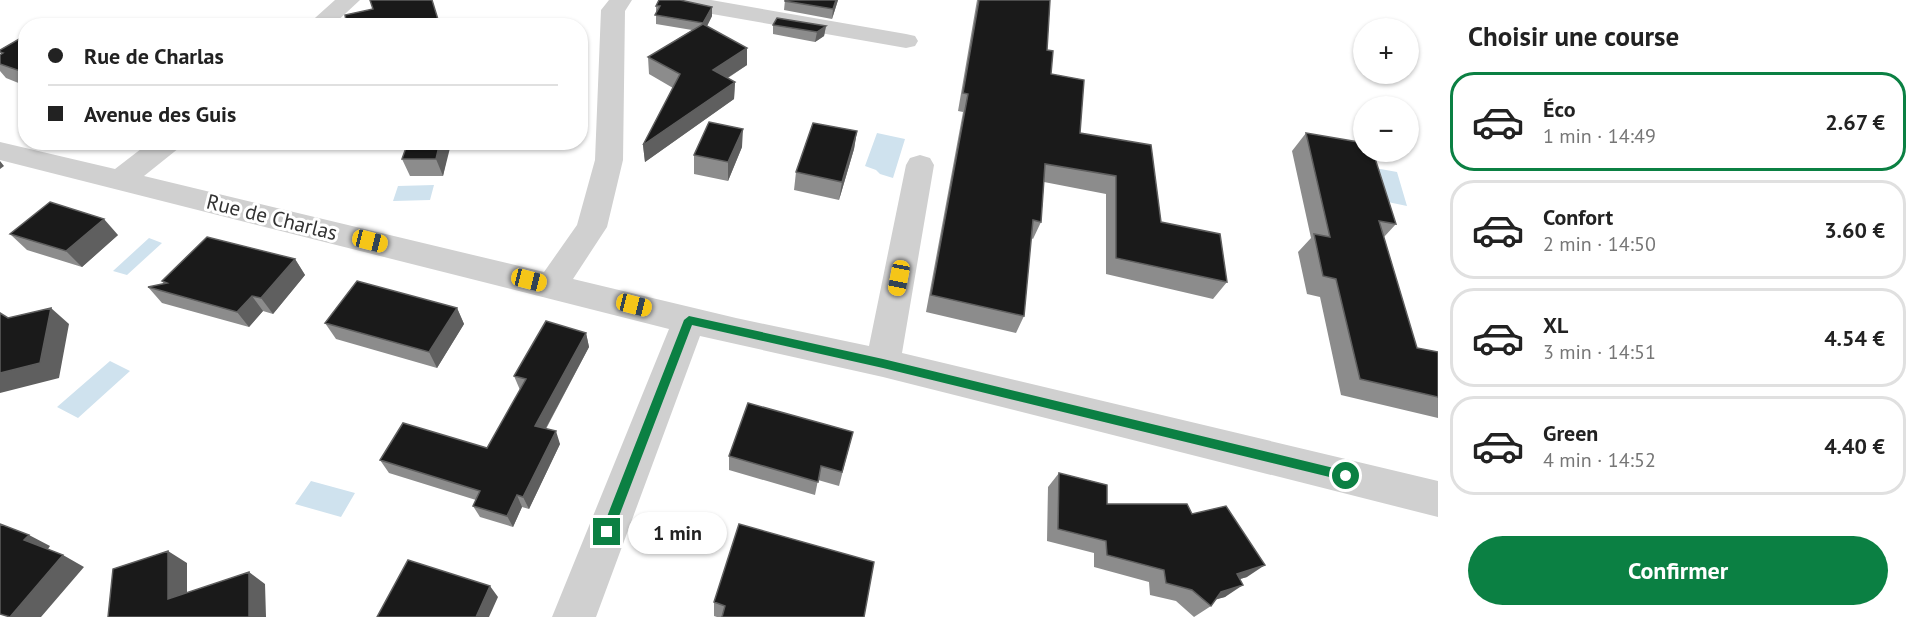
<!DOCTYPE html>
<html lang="fr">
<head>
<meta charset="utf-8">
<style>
	body { margin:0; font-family:"PT Sans",sans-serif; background:#f6f6f6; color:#222; height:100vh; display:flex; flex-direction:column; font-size:22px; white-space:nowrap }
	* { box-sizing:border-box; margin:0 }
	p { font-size:20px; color:#767676 }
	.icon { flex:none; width:33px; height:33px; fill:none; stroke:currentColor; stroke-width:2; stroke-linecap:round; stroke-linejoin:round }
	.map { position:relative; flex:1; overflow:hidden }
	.sheet { display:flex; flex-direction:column; background:#fff; width:480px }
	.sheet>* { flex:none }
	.top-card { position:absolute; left:18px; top:18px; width:570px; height:132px; border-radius:24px; box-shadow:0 2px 4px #0004; display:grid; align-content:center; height:132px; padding:0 30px; background:#fff }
	.tools { position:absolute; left:1353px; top:18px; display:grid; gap:12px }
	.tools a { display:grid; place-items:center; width:66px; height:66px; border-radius:50%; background:#fff; box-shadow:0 2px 4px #0004; font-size:30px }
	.end { position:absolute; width:27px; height:27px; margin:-14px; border:8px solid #0b8043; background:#fff; box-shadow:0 0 0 3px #fff }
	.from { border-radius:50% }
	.bubble { position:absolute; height:42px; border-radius:21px; background:#fff; box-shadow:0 2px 4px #0004; font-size:20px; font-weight:700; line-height:42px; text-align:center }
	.car { position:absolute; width:18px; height:36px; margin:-18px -9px; border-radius:8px; box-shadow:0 0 4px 2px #0007; background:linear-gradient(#f5c518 24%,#345 0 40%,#f5c518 0 76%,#345 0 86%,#f5c518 0) }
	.top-card b { display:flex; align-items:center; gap:21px; height:57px; font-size:22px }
	.top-card b+b { border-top:2px solid #e0e0e0 }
	.top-card i { width:15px; height:15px; background:#222 }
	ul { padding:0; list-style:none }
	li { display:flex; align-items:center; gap:18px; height:99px; margin:0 12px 9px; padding:0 18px; border:3px solid #e0e0e0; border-radius:24px }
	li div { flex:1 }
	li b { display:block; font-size:22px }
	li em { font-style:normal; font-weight:700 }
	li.active { border-color:#0b8043 }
	li>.icon { width:54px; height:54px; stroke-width:1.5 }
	h2 { padding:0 30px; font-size:27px; line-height:72px }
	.primary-button { display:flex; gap:12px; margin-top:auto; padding:12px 30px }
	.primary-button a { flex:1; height:69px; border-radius:36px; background:#0b8043; color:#fff; font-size:24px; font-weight:700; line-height:69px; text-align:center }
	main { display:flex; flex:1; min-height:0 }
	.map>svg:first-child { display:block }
</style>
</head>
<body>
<main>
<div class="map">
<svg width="1438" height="617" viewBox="0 0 1438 617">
	<rect width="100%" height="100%" fill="#fff"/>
	<path fill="#cfe2ee" d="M877,133L905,139L893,178L880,174L876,170L865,166Z
		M1375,168L1397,172L1407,206L1383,201Z
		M434,185L430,200L393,201L398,186Z
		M149,238L162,243L127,275L113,271Z
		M110,361L130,371L78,418L57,407Z
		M311,481L355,493L341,517L295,504Z"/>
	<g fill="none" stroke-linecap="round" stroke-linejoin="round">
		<path fill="#d0d0d0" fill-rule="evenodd" d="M335,0H360L332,26H306Z
			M609,0H632L625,11L623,160L607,227L573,279L736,318L869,346L906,165L910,158L920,155L930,158L934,165L902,353L1438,481V517L883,377L700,336L596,617H552L669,329L0,160V142L115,169L150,142H182L179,148L144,176L544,272L577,225L595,160L601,10Z
			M661,0H711L906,34L915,36L918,41L915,46L906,48L672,7L664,5Z"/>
	</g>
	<path fill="#8c8c8c" d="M785,0H838L832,19L784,10Z
		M977,0H1050L1047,50L1051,74L1080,133L1161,222L1227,282L1213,299L1106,274V194L1044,182L1041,222L1033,239L1031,238L1024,316L1016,333L926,312L963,112L958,111Z
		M656,6L712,16L707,26L747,65L728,78L735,82L734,99L645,162L643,145L673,88L649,74L648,57L692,30L656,24Z
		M773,25L826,26L824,36L815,42L773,34Z
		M26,35V86L6,78L0,71V55L1,54L0,50Z
		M857,131L854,149L839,200L794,190L796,172Z
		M1306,133L1396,224L1384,237L1417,348L1438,352V418L1341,395L1320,297L1307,294L1298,252L1311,238L1292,151Z
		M408,142H450L443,176H410L402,159Z
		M742,147L728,181L694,174V155Z
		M10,234L118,235L82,267L27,250Z
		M295,259L305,275L273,314L263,311L249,327L162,303L148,287L164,284L162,281Z
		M457,308L464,324L437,368L336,339L325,323Z
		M586,333L589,347L546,429L560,444L529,509L522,507L513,527L480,517L473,506L476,500L389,473L380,460L487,448L520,390L514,376Z
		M853,432L839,486L818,480L815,495L729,470V456Z
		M1059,473L1107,504L1192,514L1247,577L1240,579L1225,597L1216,599L1211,606L1194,617L1176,601L1150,595L1149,582L1094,567V553L1047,541L1048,487Z
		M714,602L864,617H717L714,616Z"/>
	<path fill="#5f5f5f" d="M836,0H838L832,19L833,9Z
		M712,7V16L704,32L703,23Z
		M826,26L824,36L815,42L817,32Z
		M747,48V65L713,87V70Z
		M735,82L734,99L645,162L643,145Z
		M743,129L742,147L728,181V162Z
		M857,131L854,149L839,200L842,182Z
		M440,142H450L451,144L443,176L436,159Z
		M0,161L4,166L0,169Z
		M104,219L118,235L82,267L66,251Z
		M295,259L305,275L273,314L261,298Z
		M252,296L263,311L249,327L237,312Z
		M51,308L69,324L59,378L0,393V373Z
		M457,308L464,324L437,368L429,352Z
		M586,333L589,347L540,439L535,426Z
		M556,431L560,444L529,509L523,497Z
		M517,495L522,507L513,527L507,516Z
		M29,535L50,546L46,552L24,540Z
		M168,551L187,563V610L168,599Z
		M63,555L84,567L41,617H10Z
		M1265,565L1247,577L1219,585L1237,574Z
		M249,572L265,584L266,617H249Z
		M1243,585L1225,597L1207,602L1221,592Z
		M490,586L498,597L489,617H476Z"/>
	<path fill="#1a1a1a" stroke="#5f5f5f" stroke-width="1.5" d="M370,0H432L440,26H347L345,15L373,9Z
		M659,0H680L712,7L703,23L655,15L660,6H656Z
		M785,0H836L833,9L785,1Z
		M979,0H1050L1047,50L1053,51L1051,74L1084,80L1080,133L1151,145L1161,222L1220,234L1227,282L1116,258V176L1045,164L1041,222L1033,220L1024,316L931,295L968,94L963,93Z
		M777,18L826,26L817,32L773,25Z
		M703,24L747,48L713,70L735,82L643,145L680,74L648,57Z
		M26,35V73L0,64V55L3,53L0,52V50Z
		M709,122L743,129L728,162L694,155Z
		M813,123L857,131L842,182L796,172Z
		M1306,133L1364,143V152H1373L1396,224L1379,221L1417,348L1438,352V397L1360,379L1336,279L1323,276L1314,234L1330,237Z
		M408,142H440L436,159H402Z
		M50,202L104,219L66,251L10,234Z
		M207,237L295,259L261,298L252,296L237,312L148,287L167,283L162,281Z
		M357,281L457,308L429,352L325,323Z
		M51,308L40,363L0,373V313L8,318Z
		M546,321L586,333L535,426L556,431L523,497L517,495L507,516L473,506L480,491L380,460L403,423L487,448L526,379L514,376Z
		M748,403L853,432L842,472L821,466L818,482L729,456Z
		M1059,473L1107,485V504H1187L1192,514L1226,506L1265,565L1237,574L1243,585L1221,592L1211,606L1192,590L1166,583L1164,570L1107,555L1106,541L1058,529Z
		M0,524L29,535L24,540L63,555L10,617L0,614Z
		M739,524L874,562L864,617H722L725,606L714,602Z
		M168,551V599L249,572V617H108L113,569Z
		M408,560L490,586L476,617H377Z"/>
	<path fill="#0b8043" d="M689,316L883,359L1346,471L1351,476L1346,481L883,368L692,325L613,532L607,538L601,532L684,320Z"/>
	<g text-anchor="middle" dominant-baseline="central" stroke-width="6" stroke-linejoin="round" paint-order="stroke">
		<g font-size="21" fill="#333" stroke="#fff">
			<text transform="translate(272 217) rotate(14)">Rue de Charlas</text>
		</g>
	</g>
</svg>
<div class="tools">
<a>+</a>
<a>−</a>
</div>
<i class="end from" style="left:1346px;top:476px"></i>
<i class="end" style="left:607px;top:532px"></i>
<div class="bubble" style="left:628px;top:512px;width:99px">1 min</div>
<i class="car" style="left:370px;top:241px;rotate:104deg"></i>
<i class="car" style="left:899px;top:278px;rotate:191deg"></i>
<i class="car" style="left:529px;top:280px;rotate:104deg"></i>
<i class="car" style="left:634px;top:305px;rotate:104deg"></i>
<div class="top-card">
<b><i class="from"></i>Rue de Charlas</b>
<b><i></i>Avenue des Guis</b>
</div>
</div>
<section class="sheet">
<h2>Choisir une course</h2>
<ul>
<li class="active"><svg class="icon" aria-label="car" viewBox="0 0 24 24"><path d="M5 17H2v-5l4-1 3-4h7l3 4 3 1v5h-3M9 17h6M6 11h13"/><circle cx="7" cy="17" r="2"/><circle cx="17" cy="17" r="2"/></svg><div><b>Éco</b><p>1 min · 14:49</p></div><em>2.67 €</em></li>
<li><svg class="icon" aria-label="car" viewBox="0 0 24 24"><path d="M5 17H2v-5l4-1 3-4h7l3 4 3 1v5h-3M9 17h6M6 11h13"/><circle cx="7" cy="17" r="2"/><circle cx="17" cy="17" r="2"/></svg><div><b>Confort</b><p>2 min · 14:50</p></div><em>3.60 €</em></li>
<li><svg class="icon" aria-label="car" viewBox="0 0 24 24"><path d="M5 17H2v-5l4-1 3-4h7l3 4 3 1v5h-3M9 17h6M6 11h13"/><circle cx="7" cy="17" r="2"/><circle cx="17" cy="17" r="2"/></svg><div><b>XL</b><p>3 min · 14:51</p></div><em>4.54 €</em></li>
<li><svg class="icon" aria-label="car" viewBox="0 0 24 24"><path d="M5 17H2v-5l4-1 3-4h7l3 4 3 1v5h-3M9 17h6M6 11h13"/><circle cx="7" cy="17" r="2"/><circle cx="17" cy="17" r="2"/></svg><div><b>Green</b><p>4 min · 14:52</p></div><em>4.40 €</em></li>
</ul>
<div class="primary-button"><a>Confirmer</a></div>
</section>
</main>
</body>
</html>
